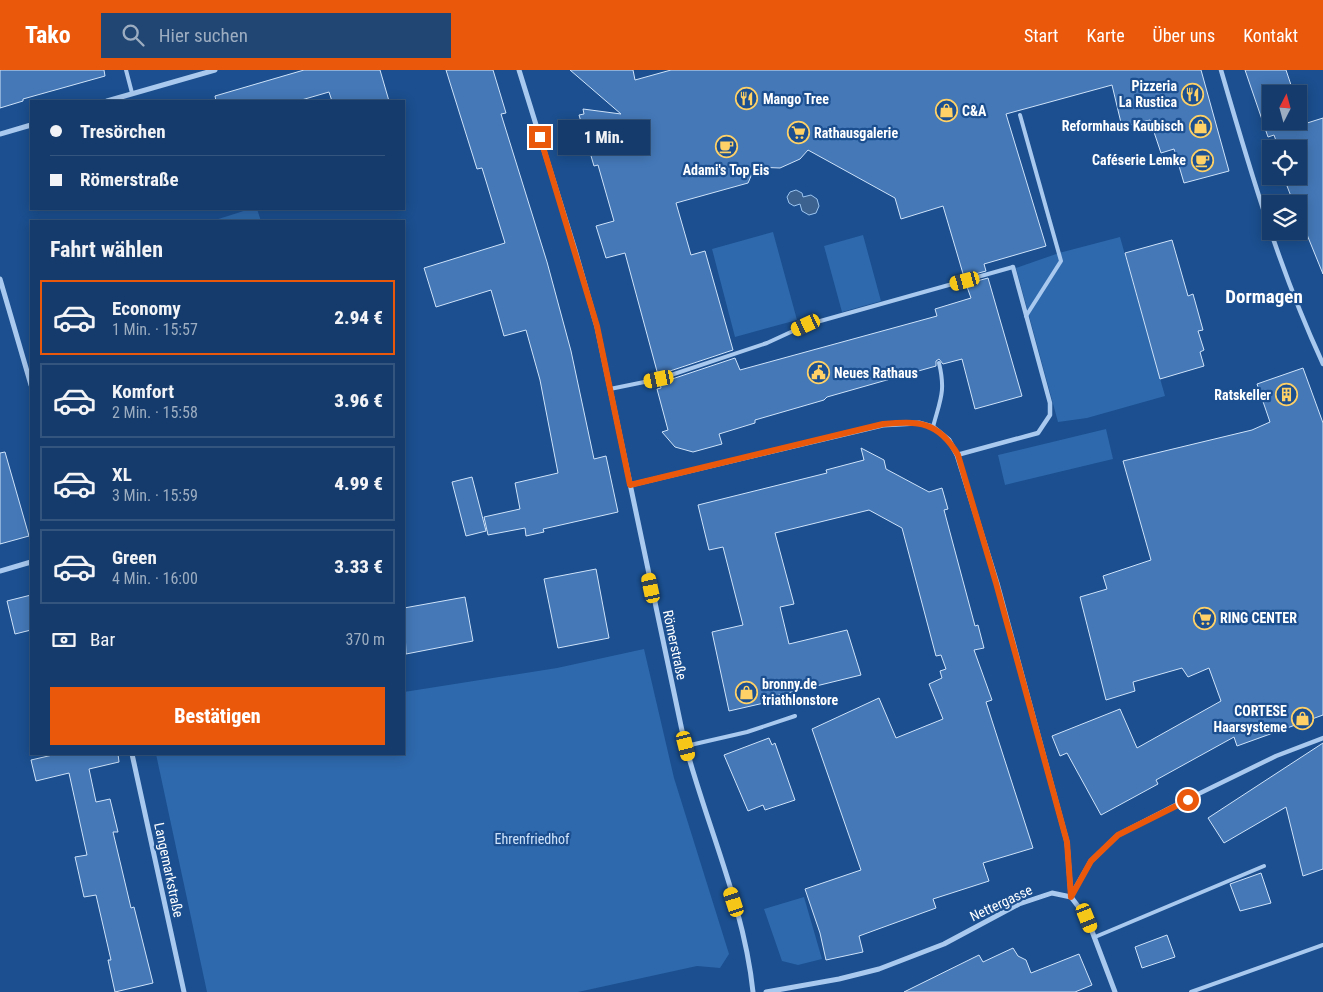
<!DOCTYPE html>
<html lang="de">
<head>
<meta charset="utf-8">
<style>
	body { margin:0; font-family:"Roboto Condensed",sans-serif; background:#214673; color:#f1f3f6; height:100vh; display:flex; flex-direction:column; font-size:19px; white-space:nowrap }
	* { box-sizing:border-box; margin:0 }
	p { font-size:16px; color:#9dadc1 }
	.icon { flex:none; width:28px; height:28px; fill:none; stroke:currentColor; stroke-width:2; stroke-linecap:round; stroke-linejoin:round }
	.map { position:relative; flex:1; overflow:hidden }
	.side { position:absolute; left:30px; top:150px; width:375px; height:535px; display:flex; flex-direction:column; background:#143b6b; border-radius:0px; box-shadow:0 2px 12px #0003,0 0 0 1px #33557e }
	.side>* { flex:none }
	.hud { position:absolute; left:30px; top:30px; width:375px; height:110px; border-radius:0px; box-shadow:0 2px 12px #0003,0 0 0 1px #33557e; display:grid; align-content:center; height:110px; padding:0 20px; background:#143b6b }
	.needle { width:32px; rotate:6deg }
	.fabs { position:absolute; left:1262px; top:15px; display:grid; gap:10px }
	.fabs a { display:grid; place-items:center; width:45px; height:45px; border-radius:0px; background:#143b6b; box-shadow:0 2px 12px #0003,0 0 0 1px #33557e; font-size:25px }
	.end { position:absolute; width:22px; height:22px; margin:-11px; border:6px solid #ea580c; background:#fff; box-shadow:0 0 0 2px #fff }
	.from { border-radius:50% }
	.bubble { position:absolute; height:35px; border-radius:0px; background:#143b6b; box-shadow:0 2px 12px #0003,0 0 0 1px #33557e; font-size:16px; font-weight:800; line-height:35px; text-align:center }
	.car { position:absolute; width:15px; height:30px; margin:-15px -8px; border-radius:6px; box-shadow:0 0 4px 1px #0007; background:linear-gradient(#f5c518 24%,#345 0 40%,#f5c518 0 76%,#345 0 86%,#f5c518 0) }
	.hud b { display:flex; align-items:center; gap:18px; height:48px; font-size:19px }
	.hud b+b { border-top:1px solid #33557e }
	.hud i { width:12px; height:12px; background:#f1f3f6 }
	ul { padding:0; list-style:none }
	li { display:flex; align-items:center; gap:15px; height:75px; margin:0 10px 8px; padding:0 10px; border:2px solid #33557e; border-radius:0px }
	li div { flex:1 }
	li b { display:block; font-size:19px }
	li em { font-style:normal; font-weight:800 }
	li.on { border-color:#ea580c }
	li>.icon { width:45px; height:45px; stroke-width:1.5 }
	h2 { padding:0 20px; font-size:22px; line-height:60px }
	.pay { display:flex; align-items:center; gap:12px; height:55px; padding:0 20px; font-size:19px }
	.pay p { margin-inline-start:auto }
	.cta { display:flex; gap:10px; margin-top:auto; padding:10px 20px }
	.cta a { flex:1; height:58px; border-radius:0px; background:#ea580c; color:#fff; font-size:20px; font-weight:800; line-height:58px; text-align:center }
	header { display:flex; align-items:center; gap:30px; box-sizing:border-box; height:70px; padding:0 25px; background:#ea580c; color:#fff }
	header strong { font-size:24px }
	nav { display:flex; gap:28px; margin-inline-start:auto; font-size:18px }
	.search { width:350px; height:45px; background:#214673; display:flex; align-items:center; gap:12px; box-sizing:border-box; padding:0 18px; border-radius:0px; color:#9dadc1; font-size:19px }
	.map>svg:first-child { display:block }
</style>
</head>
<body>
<header>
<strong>Tako</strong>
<div class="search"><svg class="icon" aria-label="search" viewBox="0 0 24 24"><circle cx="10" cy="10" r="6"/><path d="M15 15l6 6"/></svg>Hier suchen</div>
<nav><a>Start</a><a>Karte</a><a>Über uns</a><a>Kontakt</a></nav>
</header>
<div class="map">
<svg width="1323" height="922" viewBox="0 0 1323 922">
	<rect width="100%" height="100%" fill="#1b4f8f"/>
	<path fill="#2e69ad" d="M250,139H257L261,151H212Z
		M773,162L797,250L735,267L712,179Z
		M863,165L881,231L842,242L824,176Z
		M1120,167L1165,326L1087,348L1058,352L1016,198L1059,183Z
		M1106,359L1113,389L1005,415L998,385Z
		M644,579L674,708L729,884L720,898L697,896L578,922H207L156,684H404V622L557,598Z
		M804,827L822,889L798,895L782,891L764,839Z"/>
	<path fill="#3c6290" stroke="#9cc4f0" d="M796,120L802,123L803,127L811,125L817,129L819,136L816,143L809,145L802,141L800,134L794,136L789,133L787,127L790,122Z"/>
	<path fill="#4478b7" stroke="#cfe3fa" d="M0,0H104L105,6L23,29V31L0,38Z
		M304,0H380L389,31H332L329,22L298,31H216L215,26Z
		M446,0H493L506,43L501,44L547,192L571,281L594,389L606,386L618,442L543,459L544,462L526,466L525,458L488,465L484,447L520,439L515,413L558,403L540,310L526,260L504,266L491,220L436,237L424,198L505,173L482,98L477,99Z
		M570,0H633L635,10L671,0H1201L1229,101L1184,113L1174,79L1161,83L1150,50L1122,57L1112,15L1006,44L1046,176L984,194L986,201L964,207L943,136L901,149L895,128L808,80L800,89L780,98L755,97L748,113L676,133L691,185L705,181L733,280L658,305L625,183L606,188L596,156L614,151L598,95L594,96L579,45L584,44L583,39L621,44Z
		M1245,0H1286L1294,24H1271V51H1299V37L1304,54L1323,48V204L1299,145V134H1294L1287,116L1293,114L1290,106H1299V79H1279L1274,65L1268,67Z
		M1172,170L1188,226L1193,224L1203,260L1198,261L1204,280L1200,282L1204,296L1160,309L1125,183Z
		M988,208L1022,326L975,339L962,289L943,294L939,289L936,291V296L827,327L824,330L755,350V353L719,364L722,374L693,382L675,377L662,362L668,360L657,319L661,318L660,313L735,288L740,300L937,246L935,239L971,228L966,214Z
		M1303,298L1323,353V645L1237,676L1234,667L1156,710L1158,714L1101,745L1067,683L1060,686L1052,666L1120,639L1137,678L1221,631L1209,598L1188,607L1182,598L1133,612L1135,621L1106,630L1080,527L1107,519L1103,506L1151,490L1123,391L1252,360L1270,352L1257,314Z
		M861,378L884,390L886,399L929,422L942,418L948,439L944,440L975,556L978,555L984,578L974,580L992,630L986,632L1033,778L983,793L989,811L933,829L936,838L859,866L863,882L826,890L820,863L805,819L861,800L812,659L879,628L896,668L943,649L929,614L942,608L940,601L946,599L941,585L936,586L902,458L869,440L775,463L794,534L780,537L789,574L847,560L861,605L763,629L764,633L729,641L712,562L743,555L723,477L709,480L698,435L827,403L826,400L864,390Z
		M5,382L29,466L0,474V383Z
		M472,407L486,461L466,466L452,412Z
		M596,499L609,568L558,578L544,509Z
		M31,525V560L15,564L7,531Z
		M465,527L473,571L406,584L404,538Z
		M769,668L772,675L775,673L795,730L765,740L763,735L748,741L724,685Z
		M1323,673V799L1303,806L1286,737L1224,773L1208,748Z
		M57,684H118L119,692L89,699L96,732L110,729L118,762H113L131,838L134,837L153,913L115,922L108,890H111L96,825L84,827L75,787L87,785L69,703L36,711L31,690Z
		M1261,803L1271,833L1240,841L1230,814Z
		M1167,865L1175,887L1142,898L1135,877Z
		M1013,878L1018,886L1026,890L1031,903L1079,884L1092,915L1075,922H904L979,885L983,892Z"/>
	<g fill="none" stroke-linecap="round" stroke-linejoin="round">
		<path stroke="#a9c9ee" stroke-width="4" d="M126,0L132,23
			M1020,45L1061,191L1026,246
			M610,319L659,309L767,273L806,255L1013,197
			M933,357C940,330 946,322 939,293
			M686,676L747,662L795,646
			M1095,867L1264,796
			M1191,922L1323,875"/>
		<path stroke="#a9c9ee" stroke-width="4.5" d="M1221,0C1250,100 1279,199 1323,294
			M957,385L1038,363L1050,345V333L1013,197
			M1188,729L1276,686L1323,668"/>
		<path stroke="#a9c9ee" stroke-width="5" d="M519,0L575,180L597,257L684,670C706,754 744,835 753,922
			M107,31L215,0
			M0,64L31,55
			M0,209L31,315
			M630,415L883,355L919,353L933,357L949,370L957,385L997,513L1067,772L1071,827
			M0,501L31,492
			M132,684L184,922
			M1071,826L1091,791L1118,765L1188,729
			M1071,827L1087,848L1115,922
			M766,922L839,909L879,899L944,874L1019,834L1052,823L1071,827"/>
	</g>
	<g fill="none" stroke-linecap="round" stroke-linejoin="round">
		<path stroke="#ea580c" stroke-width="6" d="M540,67L597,256L630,415L883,354C919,351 938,351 958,385L996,513L1067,772L1071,827L1091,791L1118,765L1188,730"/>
	</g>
	<defs>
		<symbol id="restaurant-ring" viewBox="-11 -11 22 22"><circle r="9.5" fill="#1b4f8f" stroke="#ffd166" stroke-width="1.5"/><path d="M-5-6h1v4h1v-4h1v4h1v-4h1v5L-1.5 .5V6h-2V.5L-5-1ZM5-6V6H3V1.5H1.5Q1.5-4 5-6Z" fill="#ffd166"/></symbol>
		<symbol id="shop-ring" viewBox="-11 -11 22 22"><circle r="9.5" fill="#1b4f8f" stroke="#ffd166" stroke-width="1.5"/><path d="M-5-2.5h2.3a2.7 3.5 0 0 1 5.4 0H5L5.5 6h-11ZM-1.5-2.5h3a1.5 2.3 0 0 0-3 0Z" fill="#ffd166"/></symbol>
		<symbol id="supermarket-ring" viewBox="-11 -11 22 22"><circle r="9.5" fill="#1b4f8f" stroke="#ffd166" stroke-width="1.5"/><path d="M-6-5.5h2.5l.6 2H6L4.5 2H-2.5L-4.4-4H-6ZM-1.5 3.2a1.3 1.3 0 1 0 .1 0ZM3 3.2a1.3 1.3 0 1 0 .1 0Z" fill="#ffd166"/></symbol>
		<symbol id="cafe-ring" viewBox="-11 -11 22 22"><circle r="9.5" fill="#1b4f8f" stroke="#ffd166" stroke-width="1.5"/><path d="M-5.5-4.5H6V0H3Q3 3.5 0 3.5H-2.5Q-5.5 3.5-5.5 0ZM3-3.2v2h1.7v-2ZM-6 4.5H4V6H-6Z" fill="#ffd166"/></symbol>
		<symbol id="civic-ring" viewBox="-11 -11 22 22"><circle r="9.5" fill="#1b4f8f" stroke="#ffd166" stroke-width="1.5"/><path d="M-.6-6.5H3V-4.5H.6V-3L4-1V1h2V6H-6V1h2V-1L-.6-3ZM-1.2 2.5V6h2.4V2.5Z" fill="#ffd166"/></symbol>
		<symbol id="building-ring" viewBox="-11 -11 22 22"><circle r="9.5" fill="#1b4f8f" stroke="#ffd166" stroke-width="1.5"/><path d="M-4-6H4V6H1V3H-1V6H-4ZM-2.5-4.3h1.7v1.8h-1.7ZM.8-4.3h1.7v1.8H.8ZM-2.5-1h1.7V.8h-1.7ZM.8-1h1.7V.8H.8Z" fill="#ffd166"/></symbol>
	</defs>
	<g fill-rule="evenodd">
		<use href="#restaurant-ring" x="1180" y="12" width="25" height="25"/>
		<use href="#restaurant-ring" x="734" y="16" width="25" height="25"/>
		<use href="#shop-ring" x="934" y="28" width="25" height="25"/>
		<use href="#shop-ring" x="1188" y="44" width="25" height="25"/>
		<use href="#supermarket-ring" x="786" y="50" width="25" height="25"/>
		<use href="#cafe-ring" x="714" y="64" width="25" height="25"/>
		<use href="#cafe-ring" x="1190" y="78" width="25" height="25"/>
		<use href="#civic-ring" x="806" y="290" width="25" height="25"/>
		<use href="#building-ring" x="1274" y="312" width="25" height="25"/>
		<use href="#supermarket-ring" x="1192" y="536" width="25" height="25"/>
		<use href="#shop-ring" x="734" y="610" width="25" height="25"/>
		<use href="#shop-ring" x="1290" y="636" width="25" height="25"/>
	</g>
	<g text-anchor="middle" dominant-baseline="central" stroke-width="4.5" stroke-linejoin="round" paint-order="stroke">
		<g font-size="14" font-weight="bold" fill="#fff" stroke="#1b4f8f" text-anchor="start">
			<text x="1177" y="16" text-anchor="end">Pizzeria<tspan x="1177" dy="16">La Rustica</tspan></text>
			<text x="763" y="29">Mango Tree</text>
			<text x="962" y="41">C&amp;A</text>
			<text x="1184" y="56" text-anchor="end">Reformhaus Kaubisch</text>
			<text x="814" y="63">Rathausgalerie</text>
			<text x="1186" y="90" text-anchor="end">Caféserie Lemke</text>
			<text x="726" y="100" text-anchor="middle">Adami's Top Eis</text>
			<text x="834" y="303">Neues Rathaus</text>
			<text x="1271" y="325" text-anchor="end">Ratskeller</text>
			<text x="1220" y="548">RING CENTER</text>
			<text x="762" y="614">bronny.de<tspan x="762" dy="16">triathlonstore</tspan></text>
			<text x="1287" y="641" text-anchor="end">CORTESE<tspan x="1287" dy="16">Haarsysteme</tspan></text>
		</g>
		<g font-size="14" fill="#fff" stroke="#1b4f8f">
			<text transform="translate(675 575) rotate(78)">Römerstraße</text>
			<text transform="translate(169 800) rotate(78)">Langemarkstraße</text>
			<text transform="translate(1001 833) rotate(-25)">Nettergasse</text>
		</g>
		<g font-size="14" fill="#cfe3fa" stroke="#1b4f8f">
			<text x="532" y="769">Ehrenfriedhof</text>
		</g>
		<g font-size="19" font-weight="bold" fill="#fff" stroke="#1b4f8f">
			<text x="1264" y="226">Dormagen</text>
		</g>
	</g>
</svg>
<div class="fabs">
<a><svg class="needle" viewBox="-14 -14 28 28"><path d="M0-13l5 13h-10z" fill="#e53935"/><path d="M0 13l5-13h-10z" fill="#9dadc1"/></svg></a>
<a><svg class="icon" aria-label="locate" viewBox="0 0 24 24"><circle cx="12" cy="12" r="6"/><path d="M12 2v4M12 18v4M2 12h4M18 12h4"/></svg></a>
<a><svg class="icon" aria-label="layers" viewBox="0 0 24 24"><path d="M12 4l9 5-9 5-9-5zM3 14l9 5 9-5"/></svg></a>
</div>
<i class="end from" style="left:1188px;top:730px"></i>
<i class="end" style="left:540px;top:67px"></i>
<div class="bubble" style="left:558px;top:50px;width:92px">1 Min.</div>
<i class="car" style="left:965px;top:211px;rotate:255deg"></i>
<i class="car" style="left:806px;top:255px;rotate:245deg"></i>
<i class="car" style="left:659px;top:309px;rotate:258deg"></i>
<i class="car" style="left:651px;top:518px;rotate:348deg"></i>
<i class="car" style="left:686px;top:676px;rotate:166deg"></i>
<i class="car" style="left:734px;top:832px;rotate:342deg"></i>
<i class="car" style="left:1087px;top:848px;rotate:158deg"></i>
<div class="hud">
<b><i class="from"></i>Tresörchen</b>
<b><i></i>Römerstraße</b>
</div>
<section class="side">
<h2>Fahrt wählen</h2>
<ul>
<li class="on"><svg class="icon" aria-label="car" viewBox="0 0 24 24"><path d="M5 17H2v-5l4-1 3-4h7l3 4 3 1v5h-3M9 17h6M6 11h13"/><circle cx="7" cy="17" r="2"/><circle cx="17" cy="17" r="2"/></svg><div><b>Economy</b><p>1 Min. · 15:57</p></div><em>2.94 €</em></li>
<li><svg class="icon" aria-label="car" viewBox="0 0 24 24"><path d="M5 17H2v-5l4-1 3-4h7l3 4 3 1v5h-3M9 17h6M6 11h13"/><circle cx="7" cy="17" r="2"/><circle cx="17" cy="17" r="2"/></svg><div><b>Komfort</b><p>2 Min. · 15:58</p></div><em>3.96 €</em></li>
<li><svg class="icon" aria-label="car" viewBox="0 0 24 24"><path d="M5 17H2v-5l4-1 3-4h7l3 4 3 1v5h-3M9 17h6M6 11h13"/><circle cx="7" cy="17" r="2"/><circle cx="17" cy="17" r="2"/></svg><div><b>XL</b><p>3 Min. · 15:59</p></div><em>4.99 €</em></li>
<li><svg class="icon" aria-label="car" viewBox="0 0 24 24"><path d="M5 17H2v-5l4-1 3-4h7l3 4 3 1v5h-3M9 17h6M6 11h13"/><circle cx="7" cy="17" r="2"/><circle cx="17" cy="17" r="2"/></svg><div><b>Green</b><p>4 Min. · 16:00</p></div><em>3.33 €</em></li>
</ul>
<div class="pay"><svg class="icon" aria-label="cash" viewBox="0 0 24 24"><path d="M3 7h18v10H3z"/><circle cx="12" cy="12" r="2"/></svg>Bar<p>370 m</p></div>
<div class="cta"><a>Bestätigen</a></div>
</section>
</div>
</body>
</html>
